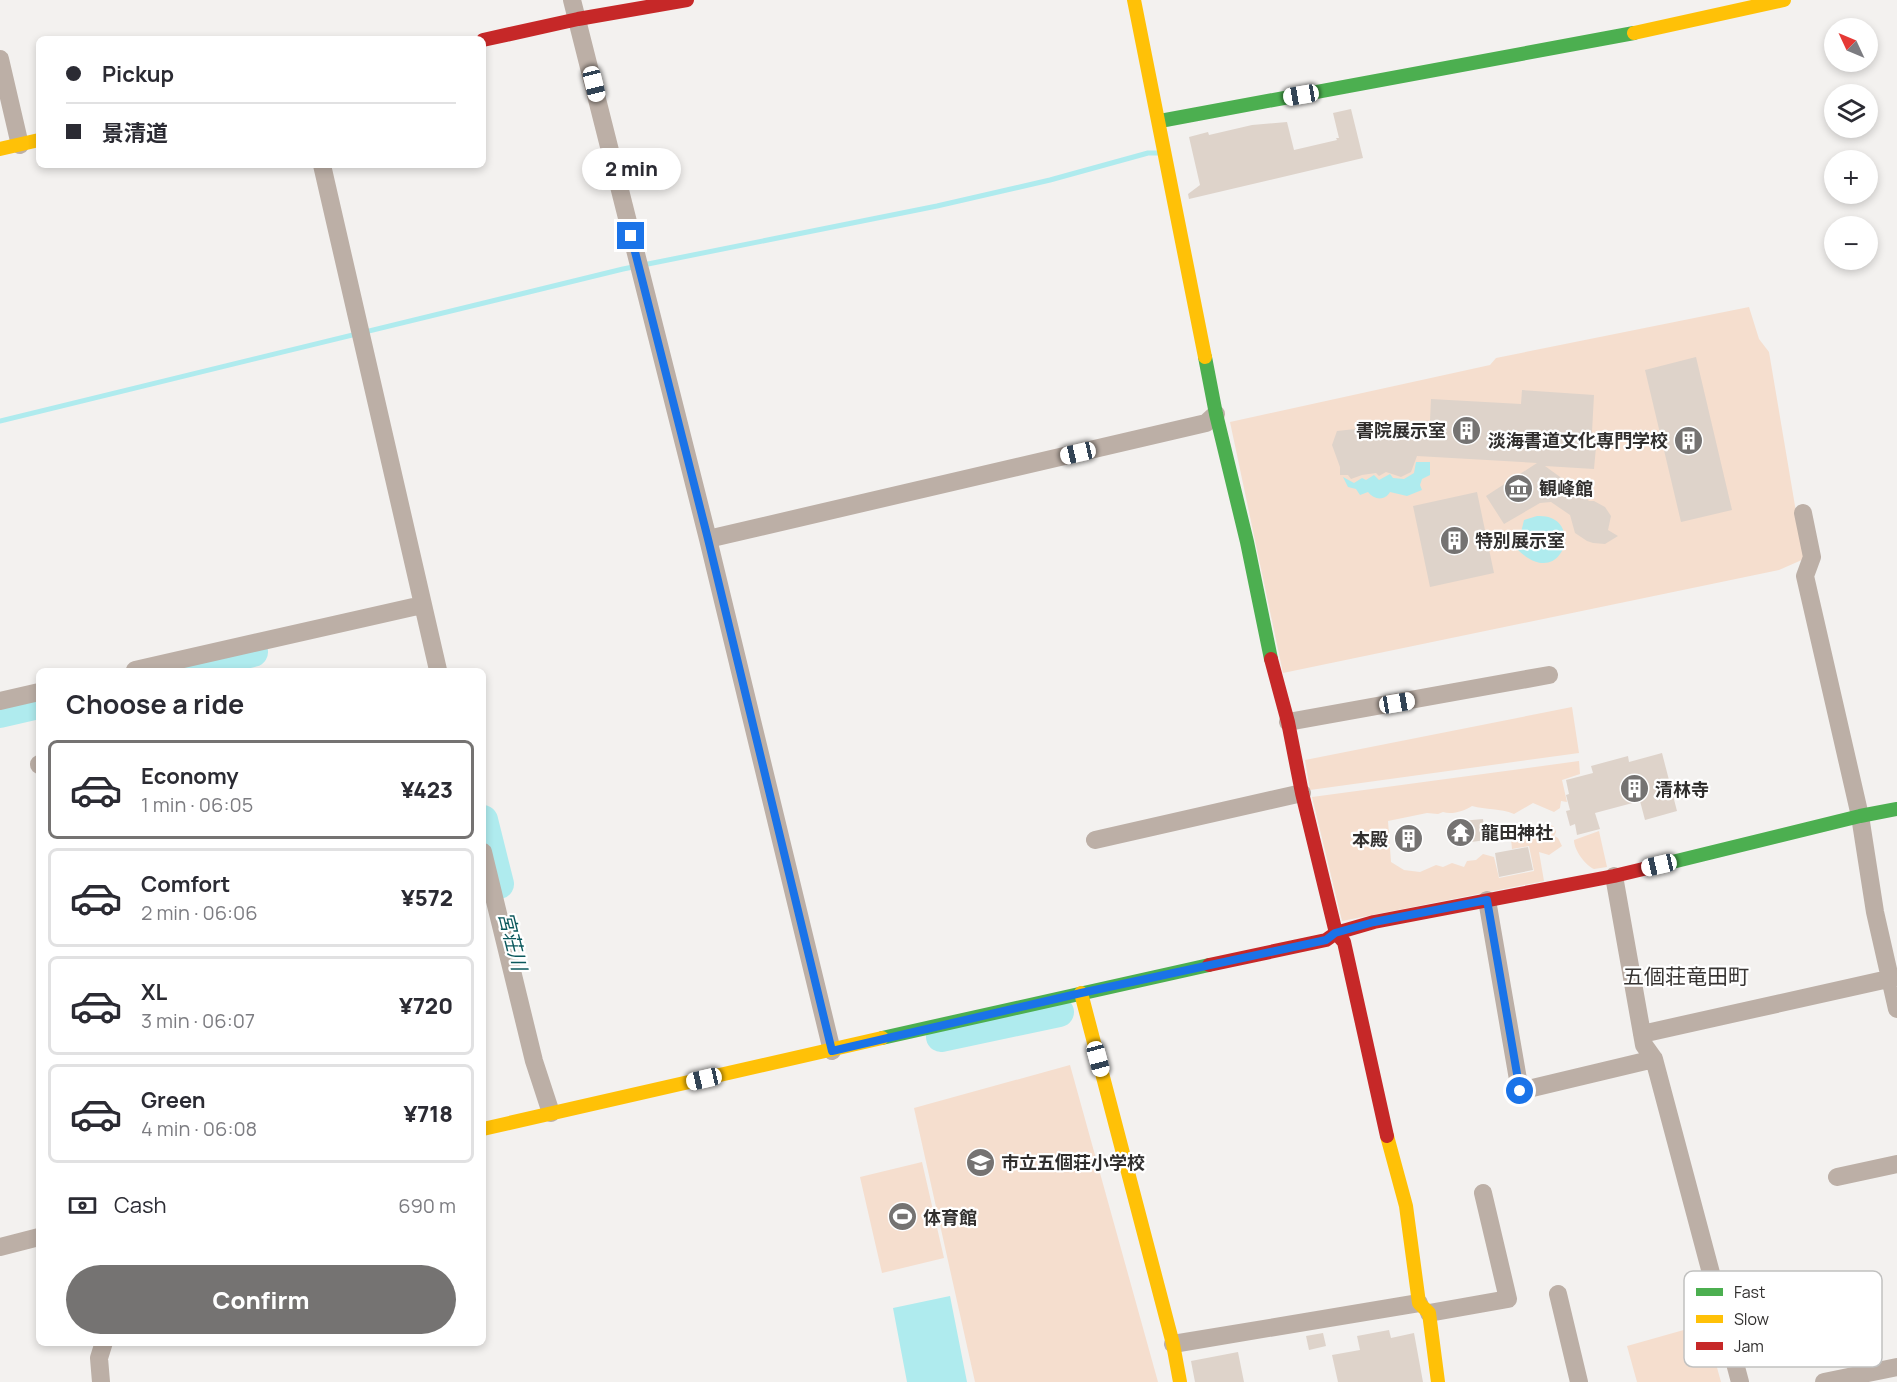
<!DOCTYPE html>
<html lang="en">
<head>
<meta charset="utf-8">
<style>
	body { margin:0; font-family:Manrope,"Noto Sans JP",sans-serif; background:#f2f2f3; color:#2b2b33; height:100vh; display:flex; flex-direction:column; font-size:22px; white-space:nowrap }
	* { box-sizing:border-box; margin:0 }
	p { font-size:20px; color:#7c7c81 }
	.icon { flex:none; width:33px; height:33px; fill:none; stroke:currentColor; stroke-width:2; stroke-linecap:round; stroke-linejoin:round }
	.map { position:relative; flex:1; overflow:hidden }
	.panel { position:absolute; left:36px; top:668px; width:450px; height:678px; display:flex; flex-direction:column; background:#fff; border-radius:9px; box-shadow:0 3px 9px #0003 }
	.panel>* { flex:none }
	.guide { position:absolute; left:36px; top:36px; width:450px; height:132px; border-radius:9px; box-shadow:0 3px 9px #0003; display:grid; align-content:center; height:132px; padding:0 30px; background:#fff }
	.needle { width:39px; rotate:314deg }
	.controls { position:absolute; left:1824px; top:18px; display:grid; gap:12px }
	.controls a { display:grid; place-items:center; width:54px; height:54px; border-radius:50%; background:#fff; box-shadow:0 3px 9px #0003; font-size:30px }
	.end { position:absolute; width:27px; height:27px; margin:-14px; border:8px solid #1a73e8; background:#fff; box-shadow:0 0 0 3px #fff }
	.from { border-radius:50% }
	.bubble { position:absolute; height:42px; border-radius:21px; background:#fff; box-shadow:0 3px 9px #0003; font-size:20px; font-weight:800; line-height:42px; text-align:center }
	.car { position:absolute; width:18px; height:36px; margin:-18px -9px; border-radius:8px; box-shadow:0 0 4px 2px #0007; background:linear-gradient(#fff 24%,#345 0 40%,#fff 0 76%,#345 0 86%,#fff 0) }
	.guide b { display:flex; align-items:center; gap:21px; height:57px; font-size:22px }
	.guide b+b { border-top:2px solid #e1e1e2 }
	.guide i { width:15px; height:15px; background:#2b2b33 }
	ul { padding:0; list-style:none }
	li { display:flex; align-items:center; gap:18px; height:99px; margin:0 12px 9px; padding:0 18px; border:3px solid #e1e1e2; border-radius:9px }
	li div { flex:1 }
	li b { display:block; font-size:22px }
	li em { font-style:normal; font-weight:800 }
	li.on { border-color:#757372 }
	li>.icon { width:54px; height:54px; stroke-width:1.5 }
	h2 { padding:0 30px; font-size:27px; line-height:72px }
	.pay { display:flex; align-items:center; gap:15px; height:66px; padding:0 30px; font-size:22px }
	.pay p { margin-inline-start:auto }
	.button { display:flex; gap:12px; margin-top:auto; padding:12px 30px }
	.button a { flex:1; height:69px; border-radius:36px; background:#757372; color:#fff; font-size:24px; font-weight:800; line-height:69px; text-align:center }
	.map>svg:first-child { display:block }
</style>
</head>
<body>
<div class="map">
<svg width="1897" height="1382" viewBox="0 0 1897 1382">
	<rect width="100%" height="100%" fill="#f3f1ef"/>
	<path fill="#f5dece" d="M1749,307L1759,339L1769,352L1804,559L1779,570L1283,673L1230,422L1490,365L1496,358Z
		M1572,707L1579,753L1310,790L1305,760Z
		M1579,761L1580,774L1562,780L1567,802L1561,801L1560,808L1554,812L1533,803L1514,814C1500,808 1486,810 1472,806C1464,811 1452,815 1443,812L1438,814L1427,813L1388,821L1391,862L1404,870L1420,872L1436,865L1443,867L1452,863L1464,867L1467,861L1476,860L1483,854L1494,857L1499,878L1534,871L1529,846L1512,849L1511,839L1516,832L1532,826L1539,828L1550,824L1554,827L1556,832L1554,836L1558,838L1562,846L1549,855L1539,852L1544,881L1342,921L1312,797Z
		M1599,831L1607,867L1594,869C1585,865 1574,850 1574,840Z
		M1070,1065L1158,1382H975L914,1108Z
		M922,1162L944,1258L882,1273L860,1177Z
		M1705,1324L1721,1382H1637L1627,1346Z"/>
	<path fill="#afebee" d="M1416,462H1430V475L1422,479L1420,485L1422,490L1407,496L1390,492C1385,501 1374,500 1368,492L1360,495L1356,489L1348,487L1343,477L1354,483L1362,478L1366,480L1374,475L1379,480L1390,474L1393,478L1404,479L1414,473Z
		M1537,516C1587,513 1563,595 1517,549L1524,520Z
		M950,1296L967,1382H907L893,1308Z"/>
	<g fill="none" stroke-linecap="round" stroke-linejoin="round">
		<path stroke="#afebee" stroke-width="5" d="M0,421L623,269L937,206L1050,180L1148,153H1158"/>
		<path stroke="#afebee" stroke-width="30" d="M176,670L253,652
			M0,713L39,704
			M483,820L499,884
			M941,1037L1059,1012"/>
	</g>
	<path fill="#ded3ca" d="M1351,109L1363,158L1189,199L1188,194L1200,185L1189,137L1208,132L1209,135L1252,125L1287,122L1294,150L1337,140L1336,138H1339L1333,113Z
		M1696,357L1732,510L1681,522L1645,370Z
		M1522,390L1594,395L1592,432L1597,436L1594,469L1545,466L1578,490L1589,501H1594L1605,507L1611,516L1608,530L1618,536L1605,544L1593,543L1587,541L1575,533L1570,515L1551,502L1540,503L1504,524L1486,496L1537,463L1417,456L1411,472L1401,477L1386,472L1379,476L1376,473L1362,475L1351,479L1348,475H1340V467L1332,445L1337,431L1430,421L1431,399L1521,404Z
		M1477,492L1494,573L1430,587L1413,506Z
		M1662,753L1677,811L1645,820L1640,801L1595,813L1600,829L1577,835L1575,824L1570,826L1566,811L1570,810L1566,795L1569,794L1566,780L1593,773L1591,766L1628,756L1629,762Z
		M1483,819L1486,840L1464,843L1461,821Z
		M1420,829L1421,846L1399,849L1397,831Z
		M1528,847L1533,870L1499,877L1495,853Z
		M1389,1330L1391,1338L1414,1333L1423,1382H1338L1332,1355L1360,1350L1357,1336Z
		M1323,1333L1326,1346L1309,1350L1306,1336Z
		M1238,1352L1244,1382H1195L1191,1361Z"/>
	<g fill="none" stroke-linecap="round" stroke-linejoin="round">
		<path stroke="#bcafa6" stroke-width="18" d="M572,0L708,539L832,1051
			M0,59L20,145
			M322,165L438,670
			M1803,513L1812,557L1805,576L1860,816L1875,912L1897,1009
			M708,539L1206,423L1216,414
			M135,670L422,605
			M0,701L39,692
			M1288,722L1549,675
			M39,764V765
			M1095,840L1302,793
			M483,852L534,1061L551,1113
			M1614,876L1644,1045L1654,1059L1740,1382
			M1487,900L1520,1091L1654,1059
			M1642,1034L1897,977
			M1837,1177L1897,1164
			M0,1247L39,1237
			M1558,1294L1579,1382
			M1429,1313L1508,1299L1483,1193
			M1173,1344L1419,1303
			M101,1382L99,1358L104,1342
			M1824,1382L1897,1367"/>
		<path stroke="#4caf50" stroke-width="14" d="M1160,121L1634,33
			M1205,357L1216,414L1247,542L1271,659
			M1660,865L1860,816L1897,809
			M882,1038L1209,965"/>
		<path stroke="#ffc107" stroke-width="14" d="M1134,0L1205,357
			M1634,33L1784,0
			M0,149L39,140
			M1081,993L1173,1344L1180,1382
			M483,1129L882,1038
			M1387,1136L1406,1206L1419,1303L1429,1313L1438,1382"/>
		<path stroke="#c62828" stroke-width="14" d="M483,40L578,19L687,0
			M1271,659L1288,722L1302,793L1336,933L1344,942L1387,1136
			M1209,965L1326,940L1336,933L1374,922L1614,876L1660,865"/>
	</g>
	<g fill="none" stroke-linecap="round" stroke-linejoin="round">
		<path stroke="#1a73e8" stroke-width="8" d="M631,236L708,539L832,1051L1081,993L1326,940L1335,933L1374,922L1487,900L1520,1091"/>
	</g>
	<defs>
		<symbol id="building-disc" viewBox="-11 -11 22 22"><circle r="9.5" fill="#757372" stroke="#fff"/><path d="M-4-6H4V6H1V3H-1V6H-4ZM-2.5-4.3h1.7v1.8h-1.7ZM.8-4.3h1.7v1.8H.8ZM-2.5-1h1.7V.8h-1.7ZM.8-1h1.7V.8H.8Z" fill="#fff"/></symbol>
		<symbol id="museum-disc" viewBox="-11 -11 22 22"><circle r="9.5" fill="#757372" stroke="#fff"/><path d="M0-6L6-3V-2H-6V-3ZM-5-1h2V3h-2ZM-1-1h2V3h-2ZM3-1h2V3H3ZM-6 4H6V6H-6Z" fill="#fff"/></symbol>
		<symbol id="temple-disc" viewBox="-11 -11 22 22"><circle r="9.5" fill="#757372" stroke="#fff"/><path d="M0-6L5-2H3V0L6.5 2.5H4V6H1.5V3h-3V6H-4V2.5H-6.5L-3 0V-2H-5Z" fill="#fff"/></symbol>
		<symbol id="school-disc" viewBox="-11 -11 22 22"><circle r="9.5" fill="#757372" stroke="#fff"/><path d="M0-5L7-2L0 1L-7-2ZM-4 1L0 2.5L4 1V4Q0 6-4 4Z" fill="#fff"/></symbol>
		<symbol id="stadium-disc" viewBox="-11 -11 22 22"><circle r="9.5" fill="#757372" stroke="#fff"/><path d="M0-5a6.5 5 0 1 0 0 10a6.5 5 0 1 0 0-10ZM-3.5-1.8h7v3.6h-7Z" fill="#fff"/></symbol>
	</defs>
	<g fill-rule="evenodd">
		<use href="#building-disc" x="1450" y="414" width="33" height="33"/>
		<use href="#building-disc" x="1672" y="424" width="33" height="33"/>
		<use href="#museum-disc" x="1502" y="472" width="33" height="33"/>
		<use href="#building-disc" x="1438" y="524" width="33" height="33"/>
		<use href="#building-disc" x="1618" y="772" width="33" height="33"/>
		<use href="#temple-disc" x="1444" y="816" width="33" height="33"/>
		<use href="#building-disc" x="1392" y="822" width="33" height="33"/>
		<use href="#school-disc" x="964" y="1146" width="33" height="33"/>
		<use href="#stadium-disc" x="886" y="1200" width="33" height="33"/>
	</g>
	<g text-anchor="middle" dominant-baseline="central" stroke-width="4.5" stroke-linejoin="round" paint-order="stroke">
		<g font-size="18" font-weight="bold" fill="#312f2e" stroke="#fff" text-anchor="start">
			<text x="1446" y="430" text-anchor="end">書院展示室</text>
			<text x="1668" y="440" text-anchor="end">淡海書道文化専門学校</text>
			<text x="1539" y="488">観峰館</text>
			<text x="1475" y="540">特別展示室</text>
			<text x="1655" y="789">清林寺</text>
			<text x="1481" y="832">龍田神社</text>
			<text x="1388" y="839" text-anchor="end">本殿</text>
			<text x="1001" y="1162">市立五個荘小学校</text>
			<text x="923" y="1217">体育館</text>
		</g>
		<g font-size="20" font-style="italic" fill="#0b585c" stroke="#fff">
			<text transform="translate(513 941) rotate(76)">宮荘川</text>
		</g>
		<g font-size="21" fill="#373432" stroke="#fff">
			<text x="1686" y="976">五個荘竜田町</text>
		</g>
	</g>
	<rect x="1684" y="1271" width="198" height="96" rx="9" fill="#fff" stroke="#c1c1c0" stroke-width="1.5"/>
	<rect x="1696" y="1288" width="27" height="8" fill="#4caf50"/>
	<rect x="1696" y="1315" width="27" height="8" fill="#ffc107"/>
	<rect x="1696" y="1342" width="27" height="8" fill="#c62828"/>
	<g font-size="16" fill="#312f2e">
		<text x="1734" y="1298">Fast</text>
		<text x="1734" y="1325">Slow</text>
		<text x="1734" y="1352">Jam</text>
	</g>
</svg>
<div class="controls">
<a><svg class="needle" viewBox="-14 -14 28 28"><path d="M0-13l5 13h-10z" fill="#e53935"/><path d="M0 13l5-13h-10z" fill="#7c7c81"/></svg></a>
<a><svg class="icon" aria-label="layers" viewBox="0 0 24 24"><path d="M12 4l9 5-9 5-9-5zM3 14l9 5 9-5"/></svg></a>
<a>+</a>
<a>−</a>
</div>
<i class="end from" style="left:1520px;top:1091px"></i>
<i class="end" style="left:631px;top:236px"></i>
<div class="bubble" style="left:582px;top:148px;width:99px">2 min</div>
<i class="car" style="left:594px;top:84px;rotate:166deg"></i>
<i class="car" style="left:1301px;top:95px;rotate:260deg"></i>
<i class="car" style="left:1078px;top:453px;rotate:257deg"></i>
<i class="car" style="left:1397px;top:703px;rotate:80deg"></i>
<i class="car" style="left:1659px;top:865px;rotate:257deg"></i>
<i class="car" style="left:1098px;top:1059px;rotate:165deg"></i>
<i class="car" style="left:704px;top:1079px;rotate:257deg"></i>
<div class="guide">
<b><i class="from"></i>Pickup</b>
<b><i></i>景清道</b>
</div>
<section class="panel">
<h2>Choose a ride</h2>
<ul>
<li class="on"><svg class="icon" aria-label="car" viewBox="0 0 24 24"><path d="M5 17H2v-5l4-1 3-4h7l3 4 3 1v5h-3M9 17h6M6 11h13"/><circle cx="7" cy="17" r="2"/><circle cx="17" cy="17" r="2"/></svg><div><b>Economy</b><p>1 min · 06:05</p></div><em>¥423</em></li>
<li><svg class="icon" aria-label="car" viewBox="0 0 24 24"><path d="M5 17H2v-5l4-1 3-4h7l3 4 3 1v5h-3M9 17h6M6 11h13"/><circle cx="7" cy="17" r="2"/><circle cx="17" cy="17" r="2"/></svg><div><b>Comfort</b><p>2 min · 06:06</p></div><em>¥572</em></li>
<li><svg class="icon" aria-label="car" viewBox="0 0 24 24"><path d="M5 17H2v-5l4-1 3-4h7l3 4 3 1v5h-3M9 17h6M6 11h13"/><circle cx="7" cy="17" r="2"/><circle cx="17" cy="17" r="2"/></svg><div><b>XL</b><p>3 min · 06:07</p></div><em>¥720</em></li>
<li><svg class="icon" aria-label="car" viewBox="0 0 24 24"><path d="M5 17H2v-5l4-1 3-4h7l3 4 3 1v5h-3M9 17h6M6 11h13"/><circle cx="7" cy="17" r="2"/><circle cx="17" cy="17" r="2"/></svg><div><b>Green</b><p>4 min · 06:08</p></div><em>¥718</em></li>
</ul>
<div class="pay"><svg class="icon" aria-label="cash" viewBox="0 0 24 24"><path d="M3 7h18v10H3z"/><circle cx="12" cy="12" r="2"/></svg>Cash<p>690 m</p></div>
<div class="button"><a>Confirm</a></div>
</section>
</div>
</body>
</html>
